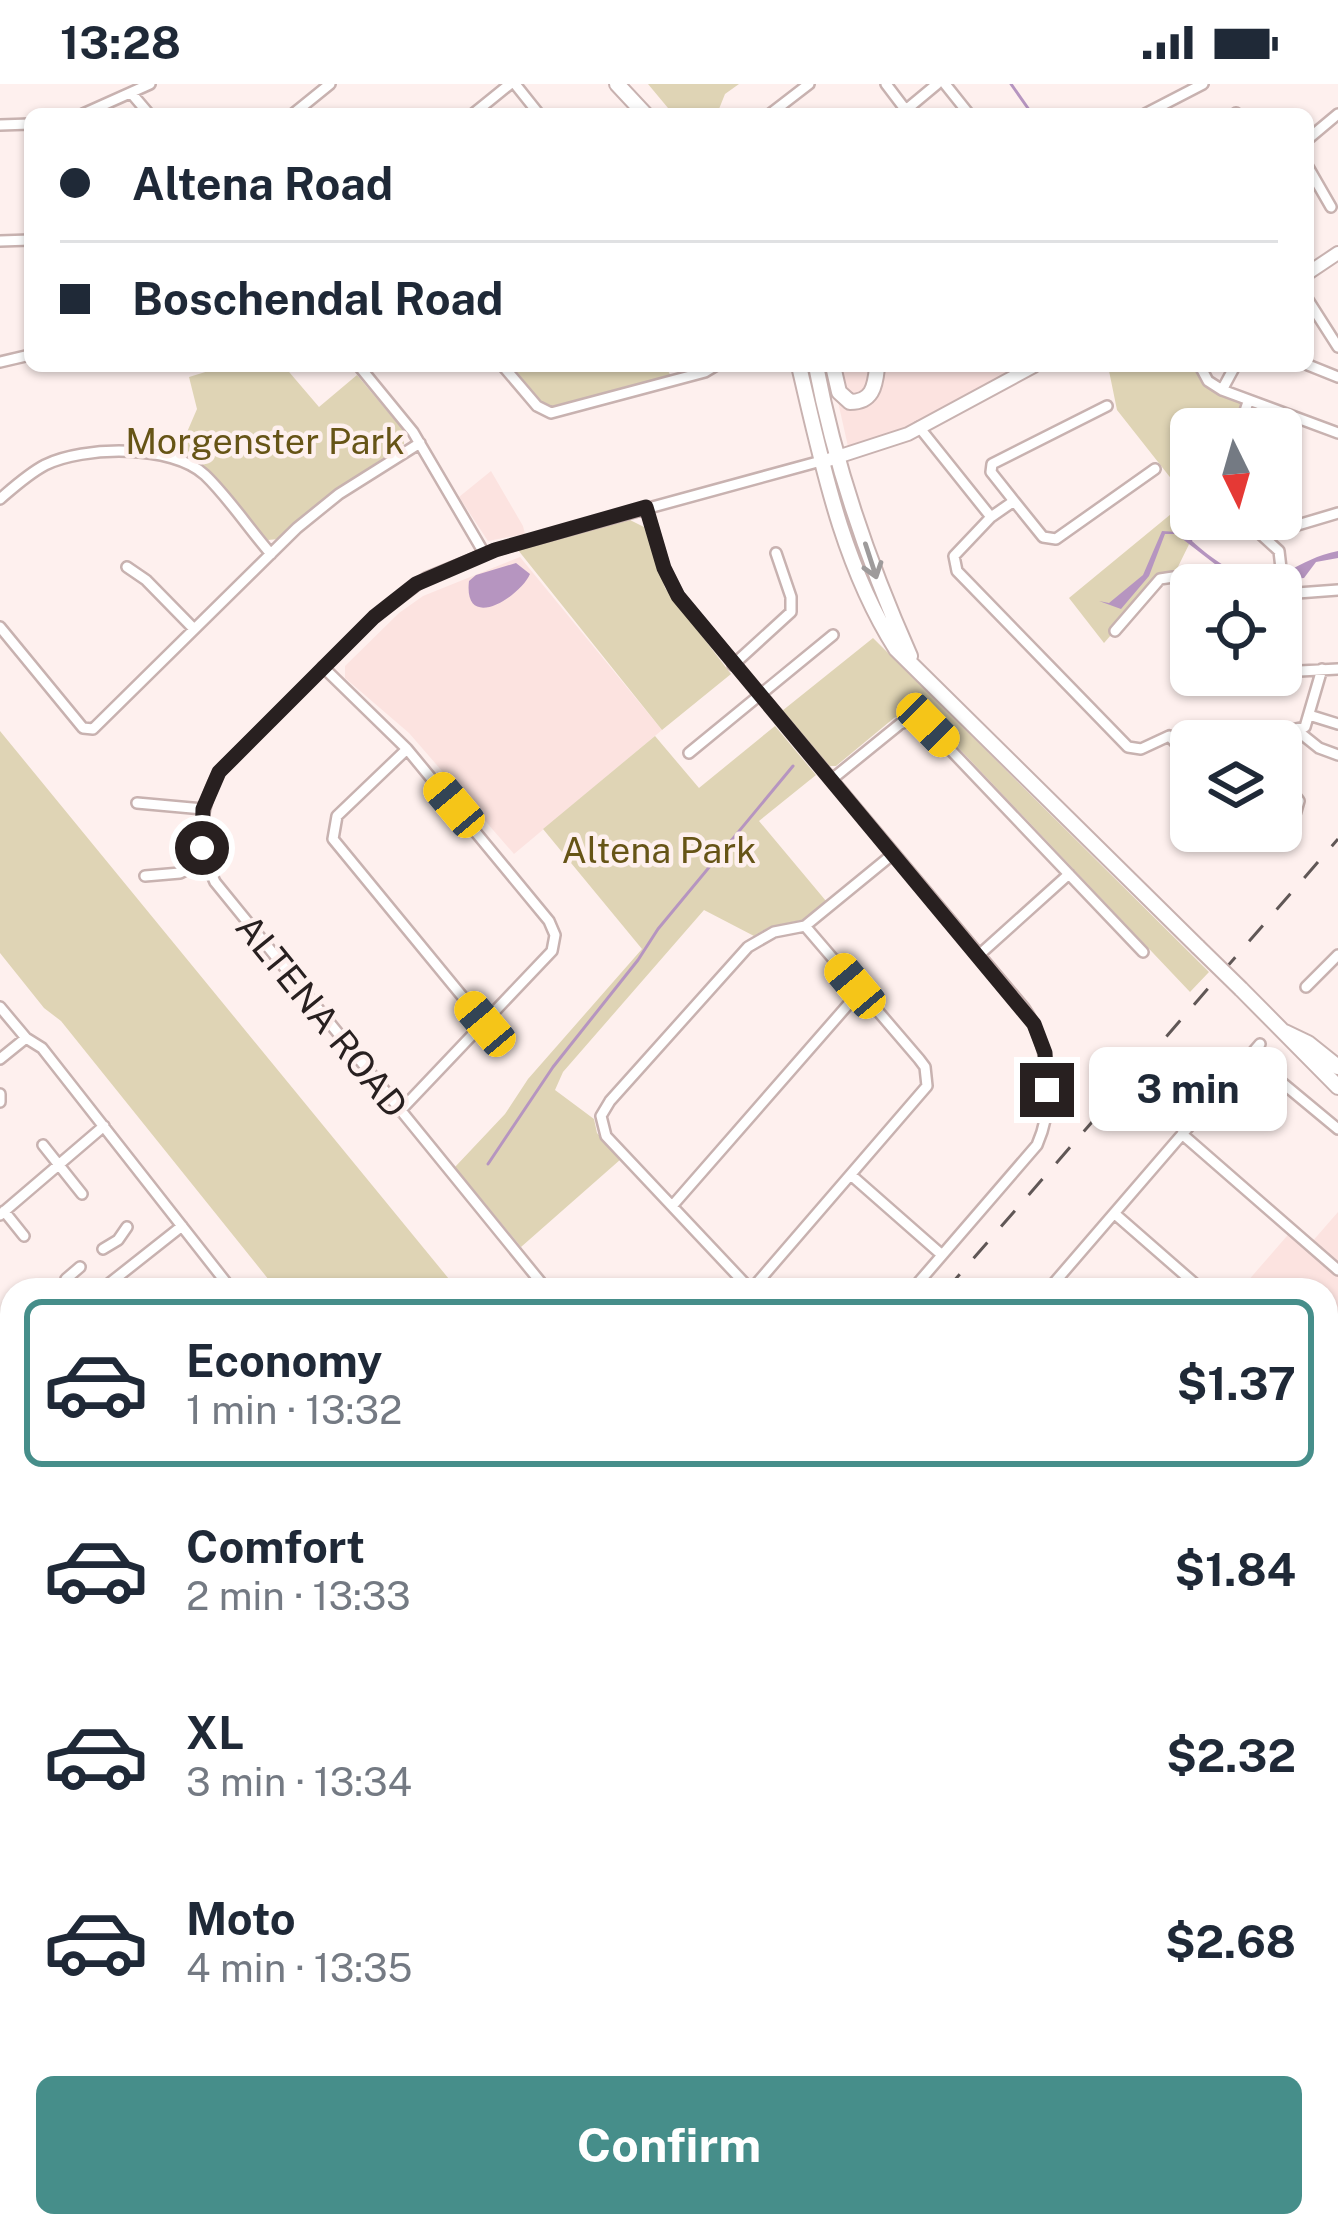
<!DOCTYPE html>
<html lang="en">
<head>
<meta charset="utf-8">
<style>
	body { margin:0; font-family:"Public Sans",sans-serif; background:#f6f6f7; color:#1f2937; height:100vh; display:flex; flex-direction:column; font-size:45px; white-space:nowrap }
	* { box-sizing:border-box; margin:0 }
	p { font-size:39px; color:#747a83 }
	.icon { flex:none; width:66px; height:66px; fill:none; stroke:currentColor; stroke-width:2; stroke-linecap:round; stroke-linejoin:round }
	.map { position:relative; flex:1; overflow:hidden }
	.side { position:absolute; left:0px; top:1194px; width:1338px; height:960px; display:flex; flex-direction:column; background:#fff; border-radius:36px 36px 0 0; box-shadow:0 3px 9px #0004 }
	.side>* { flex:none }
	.guide { position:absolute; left:24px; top:24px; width:1290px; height:264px; border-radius:18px; box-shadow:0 3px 9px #0004; display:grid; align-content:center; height:264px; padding:0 36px; background:#fff }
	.needle { width:78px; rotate:175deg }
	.controls { position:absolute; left:1170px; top:324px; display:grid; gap:24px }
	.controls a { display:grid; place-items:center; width:132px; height:132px; border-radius:18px; background:#fff; box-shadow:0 3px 9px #0004; font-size:60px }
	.end { position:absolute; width:54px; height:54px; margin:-27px; border:15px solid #282020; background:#fff; box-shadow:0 0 0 6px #fff }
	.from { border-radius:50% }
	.bubble { position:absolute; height:84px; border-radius:18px; background:#fff; box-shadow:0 3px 9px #0004; font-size:39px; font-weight:700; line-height:84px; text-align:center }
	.car { position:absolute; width:36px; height:72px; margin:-36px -18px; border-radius:15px; box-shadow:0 0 9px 3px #0007; background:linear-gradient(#f5c518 24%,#345 0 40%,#f5c518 0 76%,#345 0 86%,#f5c518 0) }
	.guide b { display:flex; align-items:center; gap:42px; height:114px; font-size:45px }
	.guide b+b { border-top:3px solid #e0e1e3 }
	.guide i { width:30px; height:30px; background:#1f2937 }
	ul { padding:21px 0 0; list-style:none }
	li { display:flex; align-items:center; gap:36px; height:168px; margin:0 24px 18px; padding:0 12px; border:6px solid transparent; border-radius:18px }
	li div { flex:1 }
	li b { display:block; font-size:45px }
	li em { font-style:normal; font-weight:700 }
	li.active { border-color:#468e8a }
	li>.icon { width:108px; height:108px; stroke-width:1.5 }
	.button { display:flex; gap:24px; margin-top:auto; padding:24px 36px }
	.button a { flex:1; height:138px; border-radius:18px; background:#468e8a; color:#fff; font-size:48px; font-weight:700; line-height:138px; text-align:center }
	.status { display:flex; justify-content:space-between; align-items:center; height:84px; padding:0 60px; background:#fff; direction:ltr }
	.status svg { height:33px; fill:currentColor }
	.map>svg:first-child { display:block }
</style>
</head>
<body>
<div class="status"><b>13:28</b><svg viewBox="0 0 49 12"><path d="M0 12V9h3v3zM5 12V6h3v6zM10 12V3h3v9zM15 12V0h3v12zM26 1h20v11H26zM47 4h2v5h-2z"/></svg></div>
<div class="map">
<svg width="1338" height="2154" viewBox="0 0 1338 2154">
	<rect width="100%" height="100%" fill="#fef0ee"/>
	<path fill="#fce3e0" d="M830,282H1015L1019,288L919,342L849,367Z
		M491,387L523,442L525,450L488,457L459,413Z
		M520,473L662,646L514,770L409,649L345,594V582L399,529L423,512Z
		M1338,1128V1388L1326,1403V1206H1240L1293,1145L1311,1159Z
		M0,1316L12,1326V1550L7,1555L0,1549Z
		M1326,1790L1338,1799V2154H1239L1224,2142H1326Z
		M497,2142H877L883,2154H486Z"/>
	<path fill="#dfd4b5" d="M648,0H739L725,10L717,30H673Z
		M225,282H284L319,323L357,291L403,346L404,360L334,407L278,455L268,456L209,388L178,369L197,325L189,293Z
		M512,282H665L671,292L553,324L544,321Z
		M1108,282H1199L1201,287L1247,318L1238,345H1191V435H1207L1198,442L1173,493L1160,495L1104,559L1069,514L1188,416L1117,326Z
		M630,436L644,443L665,504L731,590L662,646L518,466Z
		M873,554L1209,888L1190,908L933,637L911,627L894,634L836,682H826L782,627Z
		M775,642L816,691L759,737L826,817L802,836L769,843L754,852L704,826L563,988L555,1006L594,1035L597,1049L621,1075L521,1163L455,1083L505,1030L528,995L642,865L543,745L655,652L699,704Z
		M0,647L458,1206H277L61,937L44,924L0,869Z
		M1338,1537V1799L1326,1790V1553Z
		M877,2142H1017L1023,2154H883Z"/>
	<path fill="#b695c0" d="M1188,435L1198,442L1192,457C1217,479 1251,506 1286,488C1304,479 1317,471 1338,467V474L1316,478L1304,494L1242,501L1176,450H1165L1149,492L1121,525L1099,517L1109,519L1143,491L1162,447L1177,448Z
		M516,479L530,490C520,513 463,549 469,497L476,491Z"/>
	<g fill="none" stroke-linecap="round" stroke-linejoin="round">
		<path stroke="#b695c0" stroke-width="3" d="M1011,0L1032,30
			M488,1080L553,983L638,876L658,845L793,682"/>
		<defs>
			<path id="minor" d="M515,0L539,30
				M886,0L908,29
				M945,0L969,30
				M132,10L149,30
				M1236,29L1237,30
				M83,30L150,0
				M293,30L330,0
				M473,30L510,0
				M770,30L809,0
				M901,30L937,0
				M1145,30L1203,0
				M0,41L30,40
				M1308,55L1338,30
				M1308,83L1331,123
				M0,157L30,156
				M1308,216L1338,263
				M0,278L30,271
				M1308,281L1338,293
				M359,282L413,348L484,469
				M503,282L537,322L551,329L705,288L715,282
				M1200,282L1208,297L1222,306L1338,349
				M1222,306L1235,282
				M919,343L991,433L954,472L957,487L1128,663L1141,665L1169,652L1191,675
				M1239,345L1248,318
				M0,415C14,403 28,390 45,381C83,362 172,360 205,391C229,414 249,445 271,470
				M1014,417L991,388L992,380L1107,322
				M646,423L664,484L678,512L1024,924C1050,962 1056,1018 1037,1061L912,1206
				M991,433L1014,417L1043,453L1056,455L1155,385
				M1244,435L1279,467L1284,510
				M1264,451L1338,429
				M127,483L146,496L194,545
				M1284,510L1338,506
				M0,543L83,644L93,645L297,444L339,410L420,359
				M1115,547L1160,495L1173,493L1191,503
				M733,581L791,528V513L776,469
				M323,583L407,665L549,837L555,851L552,867L400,1027
				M1281,588L1338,585
				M1178,597L1251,591
				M1309,631L1338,640
				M1238,646L1247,657
				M1299,648L1319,664L1338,671
				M1279,657L1286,647L1305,643L1322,585
				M407,665L337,732L333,755L485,940
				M689,669L833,551
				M1281,693L1299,717L1294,734
				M831,696L900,640L913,635L924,638L1143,868
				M137,719L203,725
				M1243,747H1244
				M145,792L180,789L205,776
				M979,871L1069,790
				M1306,903L1338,871
				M0,923L26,954L42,964L232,1206
				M1250,972L1338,1045
				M0,975L26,954
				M0,1010V1018
				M1182,1050L1338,1186
				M43,1061L82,1110
				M851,1091L942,1171
				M673,1121L860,907
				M4,1127L24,1152
				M1115,1130L1202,1206
				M0,1131L104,1042
				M103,1165L118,1156L127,1143
				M70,1206L66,1195L80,1183
				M101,1206L182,1142
				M547,1206L215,798C196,760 199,725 219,688L374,533L426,494L495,466L821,377
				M751,1206L606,1052L601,1032L610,1017L748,863L774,848L805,842L893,770
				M751,1206L927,1002L925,983L919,975L805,842
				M1048,1206L1260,960
				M0,1290L12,1280
				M1326,1534L1338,1519
				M0,1595L12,1605
				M0,1622L12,1608
				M0,1672L5,1666
				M0,1812L12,1798
				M0,1998L12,1985
				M0,2142L14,2154
				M580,2142L594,2154
				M783,2142L798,2154
				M1202,2142L1218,2154
				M29,2154L40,2142
				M231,2154L241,2142
				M360,2154L370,2142
				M486,2154L497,2142
				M1109,2154L1118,2142"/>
			<path id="tertiary" d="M1308,189L1338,169
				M828,376L908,350L1034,282"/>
			<path id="secondary" d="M617,0L645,30
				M799,282C822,379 842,480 896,565L1198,863
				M816,282C835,382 869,480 910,572
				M833,282L839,308L850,318C872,318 875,303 877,284
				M1241,905L1338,1003
				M1285,948L1308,959L1338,983
				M1326,1274L1338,1259
				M647,2154L656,2142"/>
		</defs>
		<use href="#minor" stroke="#c8b2b0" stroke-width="14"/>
		<use href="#tertiary" stroke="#c8b2b0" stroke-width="16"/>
		<use href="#secondary" stroke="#c8b2b0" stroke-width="18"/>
		<use href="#minor" stroke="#fff" stroke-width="9"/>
		<use href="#tertiary" stroke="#fff" stroke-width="12"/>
		<use href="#secondary" stroke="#fff" stroke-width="14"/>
		<path stroke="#605756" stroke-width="3" stroke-dasharray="21 21" stroke-linecap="butt" d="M946,1206L1338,755
			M124,2154L134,2142"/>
		<defs>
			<path id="secondary-bridge" d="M1198,863L1241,905"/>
		</defs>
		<use href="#secondary-bridge" stroke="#c8b2b0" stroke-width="18" stroke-linecap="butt"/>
		<use href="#secondary-bridge" stroke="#fff" stroke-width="14"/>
	</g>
	<defs><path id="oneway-shaft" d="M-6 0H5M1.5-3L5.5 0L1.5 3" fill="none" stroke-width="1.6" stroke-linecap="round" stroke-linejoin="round" transform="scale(3)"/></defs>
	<use stroke="#9e9b9b" href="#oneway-shaft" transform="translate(871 477) rotate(72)"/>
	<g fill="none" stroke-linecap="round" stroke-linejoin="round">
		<path stroke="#282020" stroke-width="15" d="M202,764L203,725L219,688L374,533L416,500L495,466L646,423L664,484L678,512L1034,940L1045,969L1047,1006"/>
	</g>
	<g text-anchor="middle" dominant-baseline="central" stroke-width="9" stroke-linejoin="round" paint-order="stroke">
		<g font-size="36" fill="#665416" stroke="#fef0ee">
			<text x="265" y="357">Morgenster Park</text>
			<text x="659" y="766">Altena Park</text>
		</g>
		<g font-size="36" fill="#282020" stroke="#fef0ee">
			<text transform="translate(322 932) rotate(51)">ALTENA ROAD</text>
		</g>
	</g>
</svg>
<div class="controls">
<a><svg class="needle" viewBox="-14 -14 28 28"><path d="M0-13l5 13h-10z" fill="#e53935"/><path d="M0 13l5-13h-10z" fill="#747a83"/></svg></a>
<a><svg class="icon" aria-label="locate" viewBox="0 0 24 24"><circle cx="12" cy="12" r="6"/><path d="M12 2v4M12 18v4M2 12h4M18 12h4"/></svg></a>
<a><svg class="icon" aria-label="layers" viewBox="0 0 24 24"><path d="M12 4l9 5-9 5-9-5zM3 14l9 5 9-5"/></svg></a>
</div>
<i class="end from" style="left:202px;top:764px"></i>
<i class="end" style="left:1047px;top:1006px"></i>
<div class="bubble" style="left:1089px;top:963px;width:198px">3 min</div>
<i class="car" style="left:928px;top:641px;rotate:136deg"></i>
<i class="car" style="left:454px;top:721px;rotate:320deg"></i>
<i class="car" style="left:855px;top:902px;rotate:320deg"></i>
<i class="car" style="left:485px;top:940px;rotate:320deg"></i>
<div class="guide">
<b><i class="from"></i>Altena Road</b>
<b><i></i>Boschendal Road</b>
</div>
<section class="side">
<ul>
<li class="active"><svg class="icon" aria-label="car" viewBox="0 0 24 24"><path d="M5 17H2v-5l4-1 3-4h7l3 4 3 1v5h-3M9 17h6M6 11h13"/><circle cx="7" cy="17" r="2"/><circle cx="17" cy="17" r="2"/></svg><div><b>Economy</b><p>1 min · 13:32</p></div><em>$1.37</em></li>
<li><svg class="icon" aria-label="car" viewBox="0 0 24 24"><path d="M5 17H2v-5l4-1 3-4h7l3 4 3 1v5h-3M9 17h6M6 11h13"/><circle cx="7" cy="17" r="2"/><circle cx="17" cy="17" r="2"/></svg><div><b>Comfort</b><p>2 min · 13:33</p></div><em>$1.84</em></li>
<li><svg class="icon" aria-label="car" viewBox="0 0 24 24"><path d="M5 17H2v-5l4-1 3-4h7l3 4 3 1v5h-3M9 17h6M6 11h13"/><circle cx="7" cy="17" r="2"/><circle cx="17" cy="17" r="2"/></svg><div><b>XL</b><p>3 min · 13:34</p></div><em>$2.32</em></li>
<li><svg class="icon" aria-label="car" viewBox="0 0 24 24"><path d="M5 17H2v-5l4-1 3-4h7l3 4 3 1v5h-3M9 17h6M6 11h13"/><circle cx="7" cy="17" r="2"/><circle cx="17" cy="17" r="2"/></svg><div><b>Moto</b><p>4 min · 13:35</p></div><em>$2.68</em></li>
</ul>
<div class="button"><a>Confirm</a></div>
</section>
</div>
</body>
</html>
